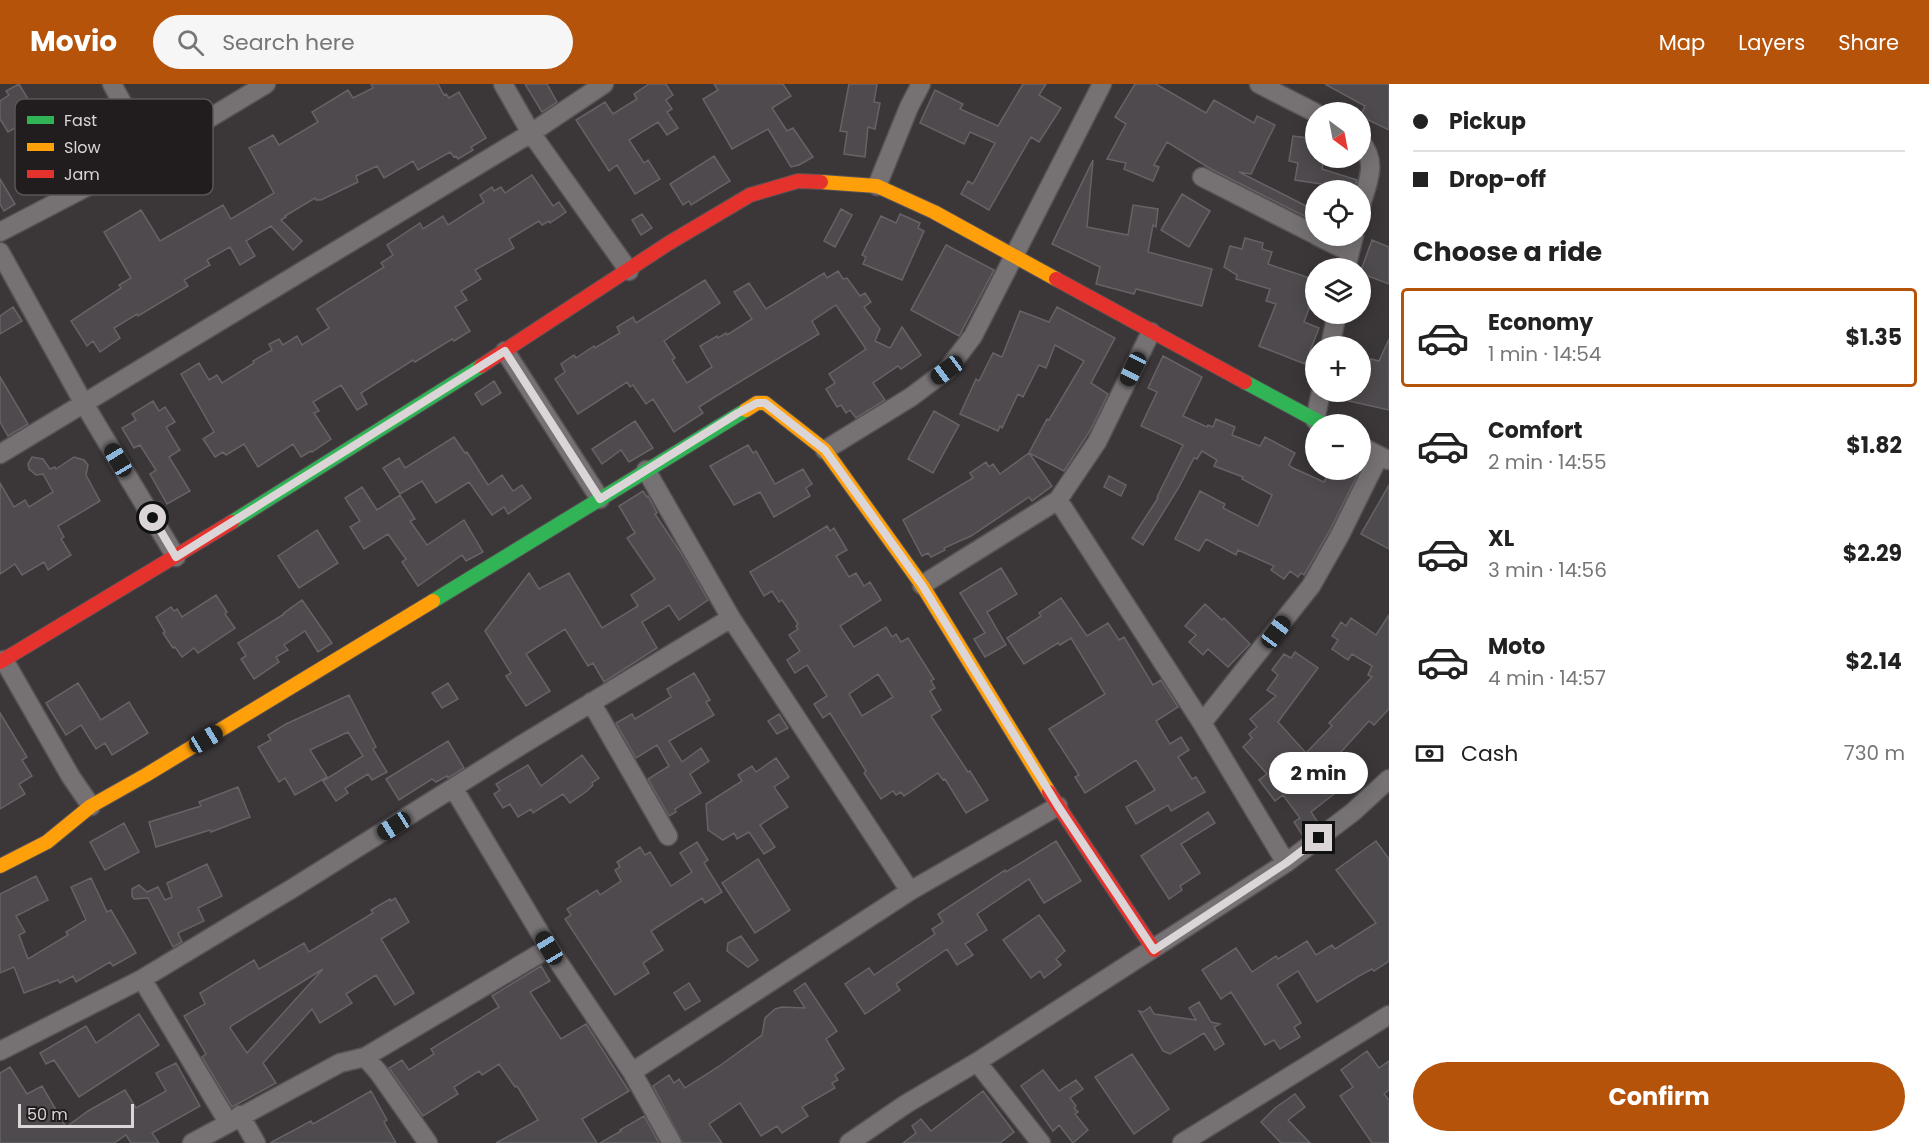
<!DOCTYPE html>
<html lang="en">
<head>
<meta charset="utf-8">
<style>
	body { margin:0; font-family:Poppins,sans-serif; background:#f6f6f6; color:#222; height:100vh; display:flex; flex-direction:column; font-size:22px; white-space:nowrap }
	* { box-sizing:border-box; margin:0 }
	p { font-size:20px; color:#767676 }
	.icon { flex:none; width:33px; height:33px; fill:none; stroke:currentColor; stroke-width:2; stroke-linecap:round; stroke-linejoin:round }
	.map { position:relative; flex:1; overflow:hidden }
	.side { display:flex; flex-direction:column; background:#fff; width:540px }
	.side>* { flex:none }
	.banner { display:grid; align-content:center; height:132px; padding:0 24px; background:#fff }
	.needle { width:39px; rotate:148deg }
	.controls { position:absolute; left:1305px; top:18px; display:grid; gap:12px }
	.controls a { display:grid; place-items:center; width:66px; height:66px; border-radius:50%; background:#fff; box-shadow:0 3px 15px #0003; font-size:30px }
	.scale { position:absolute; left:18px; bottom:15px; width:116px; box-sizing:border-box; padding-left:6px; border:3px solid #dbd5d8; border-top:0; font-size:16px; line-height:21px; white-space:nowrap; color:#dbd5d8; -webkit-text-stroke:4px #211d1f; paint-order:stroke }
	.end { position:absolute; width:27px; height:27px; margin:-14px; border:8px solid #dbd5d8; background:#111; box-shadow:0 0 0 3px #111 }
	.from { border-radius:50% }
	.bubble { position:absolute; height:42px; border-radius:21px; background:#fff; box-shadow:0 3px 15px #0003; font-size:20px; font-weight:700; line-height:42px; text-align:center }
	.car { position:absolute; width:18px; height:36px; margin:-18px -9px; border-radius:8px; box-shadow:0 0 4px 2px #0007; background:linear-gradient(#222 24%,#8ab4d8 0 40%,#222 0 76%,#8ab4d8 0 86%,#222 0) }
	.banner b { display:flex; align-items:center; gap:21px; height:57px; font-size:22px }
	.banner b+b { border-top:2px solid #e0e0e0 }
	.banner i { width:15px; height:15px; background:#222 }
	ul { padding:0; list-style:none }
	li { display:flex; align-items:center; gap:18px; height:99px; margin:0 12px 9px; padding:0 12px; border:3px solid transparent; border-radius:6px }
	li div { flex:1 }
	li b { display:block; font-size:22px }
	li em { font-style:normal; font-weight:700 }
	li.on { border-color:#b45309 }
	li>.icon { width:54px; height:54px; stroke-width:1.5 }
	h2 { padding:0 24px; font-size:27px; line-height:72px }
	.pay { display:flex; align-items:center; gap:15px; height:66px; padding:0 24px; font-size:22px }
	.pay p { margin-inline-start:auto }
	.primary-button { display:flex; gap:12px; margin-top:auto; padding:12px 24px }
	.primary-button a { flex:1; height:69px; border-radius:36px; background:#b45309; color:#fff; font-size:24px; font-weight:700; line-height:69px; text-align:center }
	header { display:flex; align-items:center; gap:36px; box-sizing:border-box; height:84px; padding:0 30px; background:#b45309; color:#fff }
	header strong { font-size:28px }
	nav { display:flex; gap:33px; margin-inline-start:auto; font-size:21px }
	.search { width:420px; height:54px; background:#f6f6f6; display:flex; align-items:center; gap:15px; box-sizing:border-box; padding:0 21px; border-radius:33px; color:#767676; font-size:22px }
	main { display:flex; flex:1; min-height:0 }
	.map>svg:first-child { display:block }
</style>
</head>
<body>
<header>
<strong>Movio</strong>
<div class="search"><svg class="icon" aria-label="search" viewBox="0 0 24 24"><circle cx="10" cy="10" r="6"/><path d="M15 15l6 6"/></svg>Search here</div>
<nav><a>Map</a><a>Layers</a><a>Share</a></nav>
</header>
<main>
<div class="map">
<svg width="1389" height="1059" viewBox="0 0 1389 1059">
	<rect width="100%" height="100%" fill="#3b3638"/>
	<path fill="#4e4a4d" stroke="#666366" stroke-width="1.5" fill-rule="evenodd" d="M19,0L43,40L31,47L25,38L8,48L0,35V17L9,11L6,7Z
		M371,0H438L444,11L446,10L449,14L459,8L486,54L471,63L473,66L458,75L456,72L454,73L450,68L418,86L413,77L384,94L377,82L356,92L358,98L321,116H316L315,114L285,132L286,133L281,136L302,157L293,166L271,142L246,157L255,172L240,181L230,163L207,176L210,181L184,196L188,202L138,232L137,230L114,244L120,254L100,268L93,257L87,262L71,237L121,204L119,201L131,194L104,148L141,126L160,157L223,121L231,135L274,109L249,64L273,51L279,61L318,38L312,28L348,6L353,14L373,4Z
		M525,0H547L557,18L542,28Z
		M649,0H666L673,11L666,16L672,25L667,28L678,44L667,51L658,38L629,56L644,79L648,76L660,95L635,110L617,81L609,87L576,36L605,18L613,30L637,15L634,10Z
		M714,0H783L791,12L772,24L787,47L793,44L813,73L799,81L791,83L768,45L732,65L703,15L718,6Z
		M849,0H877L874,18L880,19L875,45L868,43L865,73L844,70L847,48L840,47Z
		M1023,0H1046L1039,11L1061,24L1039,58L1031,53L989,126L961,110L968,97L973,100L995,59L970,48L964,60L920,39L935,6L963,20L960,25L998,42Z
		M1135,0H1156L1206,29L1214,16L1254,39L1257,32L1275,41L1251,90L1239,88L1316,127V138L1211,85L1167,58L1154,81L1159,83L1153,97L1124,85L1126,79L1107,75L1126,40L1115,33Z
		M1325,0H1389V46L1360,32L1365,22Z
		M1293,52L1308,54V57L1316,59V74H1324L1322,85L1357,96L1354,106H1326L1328,101L1295,96L1298,79L1289,77Z
		M714,72L730,97L691,121L689,117L683,121L670,100Z
		M1093,76L1087,143L1128,151L1133,121L1158,125L1156,143L1153,141L1148,168L1212,185L1202,222L1136,205L1134,210L1096,200L1100,183L1052,160Z
		M532,91L553,122L559,118L566,128L550,139L549,137L542,141L539,137L509,155L514,164L475,186L481,195L461,207L467,216L455,223L470,247L454,257L452,255L415,278L413,276L361,309L367,320L357,326L341,301L313,318L319,327L314,329L331,355L312,368L311,367L301,373L293,360L258,383L244,360L226,371L223,368L215,373L203,355L214,348L181,290L199,279L209,296L217,291L222,299L254,279L253,277L272,266L269,260L279,255L283,261L297,252L302,261L329,244L317,225L384,183L381,179L393,171L387,161L420,139L423,145L443,132L448,141L484,118L480,111L492,103L494,107L501,103L505,109Z
		M0,95L15,120L4,127L0,120Z
		M1182,110L1210,127L1189,163L1161,146Z
		M841,125L852,131L835,163L824,157Z
		M642,130L652,144L641,151L632,136Z
		M900,130L920,139L918,144L924,147L902,196L863,180L866,173L862,171L881,132L896,139Z
		M1245,154L1263,159L1262,165L1272,168L1268,180L1316,196V205L1304,238L1319,244L1305,280L1259,262L1276,220L1266,217L1270,205L1236,195L1237,191L1224,183L1230,162L1242,165Z
		M1372,156L1389,163V200L1360,189Z
		M946,161L994,186L959,252L911,226Z
		M838,187L843,195L847,194L860,212L865,209L871,218L864,223L880,245L875,257L890,264L902,243L921,271L901,285L898,282L873,299L885,316L856,334L850,326L846,329L841,321L837,323L826,305L835,299L829,290L866,265L836,221L812,237L819,250L713,314L699,323L703,329L674,348L653,315L646,320L633,301L630,303L627,298L578,330L555,295L565,288L561,280L574,271L576,274L594,262L595,264L620,249L617,243L633,233L636,239L705,196L720,219L664,257L675,274L672,276L687,299L712,283L700,262L717,252L718,254L726,249L727,251L752,235L734,208L749,199L766,225L824,189L827,194Z
		M13,223L22,237L0,250V232Z
		M1057,223L1115,254L1091,299L1108,310L1091,345L1064,387L1029,369L1047,335L1049,336L1084,277L1055,261L1046,284L1039,281L1023,313L1018,310L1002,344L1000,342L998,347L960,330L976,295L979,297L993,269L1002,273L1020,227L1049,238Z
		M1389,255V326L1331,313L1332,308H1360V293L1367,295L1371,275L1379,277Z
		M1163,272L1202,293L1183,332L1207,343L1208,341L1213,343L1216,335L1235,343L1232,351L1260,362L1265,353L1295,369L1289,381L1293,384L1324,398L1331,386H1360L1330,446L1304,491L1301,489L1298,493L1290,487L1284,495L1271,486L1274,482L1238,466L1236,471L1206,455L1199,467L1175,455L1200,407L1225,420L1223,424L1258,442L1272,411L1242,395L1243,393L1214,382L1217,376L1202,367L1197,375L1194,374L1179,403L1143,461L1132,454L1158,414L1157,413L1183,361L1141,342L1157,308L1148,304Z
		M0,293L28,340L8,352L0,338Z
		M494,297L501,309L482,321L475,310Z
		M153,317L159,327L165,323L175,338L166,343L180,366L169,373L190,407L167,420L150,390L156,386L140,361L134,364L122,344L136,336L132,330Z
		M934,327L959,341L933,389L908,375Z
		M635,337L653,364L629,378L621,366L602,380L592,365Z
		M454,353L465,369L467,368L488,401L502,391L513,407L522,401L531,414L508,430L504,423L492,431L469,398L436,419L422,397L400,410L383,384L399,374L405,384Z
		M748,361L753,369L756,367L775,400L803,385L812,400L806,404L810,412L774,433L760,408L734,421L710,382Z
		M1029,369L1052,402L1032,417L1029,413L971,452L944,464L945,466L931,473L928,469L922,472L903,436L973,394L970,389L986,378L989,383L993,380L1000,390Z
		M32,373L43,375L50,385L55,383L56,385L74,373L84,376L88,381L86,391L100,417L58,442L64,453L61,455L71,471L48,486L44,478L22,491L15,480L0,490V399L14,423L25,416L29,423L53,408L43,390L36,391L29,385L28,380Z
		M1109,392L1126,401L1121,412L1104,403Z
		M1389,401V465L1361,450Z
		M362,403L377,426L400,411L415,435L410,437L427,461L464,436L483,468L466,477L462,471L418,502L402,478L406,475L388,450L364,465L350,443L360,437L345,414Z
		M643,407L647,413L648,412L657,429L655,430L681,469L708,516L679,536L669,521L642,538L657,564L604,598L593,579L588,582L565,545L526,570L550,607L526,622L506,592L511,589L485,547L529,489L539,505L569,489L602,544L638,522L631,511L655,495L627,454L635,449L619,422Z
		M827,442L830,447L834,444L847,466L836,472L849,493L856,489L864,502L870,498L881,516L840,542L854,563L886,543L892,553L896,550L901,558L908,554L934,595L931,597L935,604L930,607L941,626L931,632L968,688L970,687L988,716L966,729L945,695L943,696L938,689L904,712L901,708L896,711L893,707L881,715L864,689L866,687L830,629L823,634L814,620L827,612L807,581L795,589L787,576L800,567L789,551L798,545L796,542L798,540L782,516L779,518L772,507L764,512L750,488ZM878,590L893,613L862,632L849,610Z
		M317,446L338,479L299,504L278,472Z
		M1001,484L1017,510L987,528L1006,561L985,573L974,555L985,549L960,509Z
		M216,511L227,528L225,530L235,544L198,569L194,564L182,573L175,563L173,564L163,549L165,548L156,533L171,523L174,527L177,525L182,533Z
		M1061,514L1087,552L1108,539L1119,556L1124,553L1153,601L1161,596L1178,623L1156,637L1170,660L1181,653L1189,666L1178,673L1192,695L1196,693L1205,708L1171,727L1168,721L1136,740L1126,723L1155,706L1136,676L1085,709L1075,693L1079,691L1049,645L1105,610L1071,554L1060,561L1058,559L1024,580L1007,554L1041,532L1039,529Z
		M302,516L332,559L318,568L305,547L284,561L288,566L276,573L279,578L254,595L241,575L246,572L238,559L284,530V529Z
		M1205,520L1222,536L1224,534L1250,560L1228,583L1208,565L1203,571L1189,558L1196,551L1185,542Z
		M1389,531V625L1374,641L1369,637L1340,669L1364,693L1352,705L1347,700L1311,728L1319,740L1303,752L1294,738L1300,734L1283,711L1275,717L1259,696L1267,690L1243,663L1252,654L1249,650L1257,643L1250,635L1276,612L1267,606L1278,591L1272,586L1284,570L1291,574L1295,568L1318,584L1278,638L1306,669L1332,642L1329,639L1372,593L1368,591L1372,582L1352,570L1348,576L1332,565L1338,556L1332,552L1341,538L1346,542L1351,534L1376,551Z
		M694,589L710,616L706,618L714,631L669,657L682,678L701,664L709,677L690,690L701,709L675,725L676,728L669,732L648,695L669,682L657,661L636,674L616,639L632,630L635,635L671,613L667,605Z
		M78,599L101,636L129,618L148,649L112,671L105,659L96,665L81,641L66,651L46,619Z
		M448,599L458,615L442,624L432,609Z
		M349,611L376,663L373,665L387,688L372,696L368,690L345,704L348,709L336,717L323,697L363,672L348,648L310,666L327,693L295,711L285,694L279,698L258,663L271,656L268,651L286,640Z
		M0,629L27,673L22,676L32,692L19,700L25,710L0,725Z
		M779,630L788,644L777,650L768,637Z
		M448,657L464,684L448,694L447,692L436,698L432,695L399,716L386,695Z
		M582,671L599,694L592,699L593,701L587,707L570,719L563,710L533,729L531,725L518,733L510,720L503,724L494,710L500,706L496,700L528,681L541,702Z
		M776,674L789,693L774,703L788,723L760,741L775,763L764,770L749,748L737,755L734,749L723,756L708,746L706,720L742,697L738,691L752,682L756,688Z
		M238,703L250,733L211,748L210,746L156,763L149,738L201,722L199,718Z
		M1208,728L1215,739L1181,760L1200,789L1180,802L1182,806L1169,815L1141,772Z
		M124,739L139,768L105,786L90,758Z
		M1056,757L1081,797L1044,819L1029,795L977,830L987,846L965,860L973,871L957,881L947,865L896,900L900,906L865,930L845,900L869,884L874,891L935,850L932,845L943,838L938,830L1005,786L1006,788Z
		M1376,757L1389,775V877L1374,887L1372,885L1359,892L1317,918L1298,887L1277,901L1301,939L1294,943L1300,953L1280,965L1274,956L1265,961L1231,908L1221,915L1202,886L1236,864L1252,888L1276,872L1278,875L1307,857L1316,871L1332,861L1335,865L1376,839L1336,786Z
		M697,758L708,776L704,779L722,808L705,819L702,814L651,847L663,866L643,879L649,889L615,911L565,835L571,831L567,825L597,806L600,811L621,797L615,786L620,783L617,778L640,763L645,771L650,768L671,802L692,788L680,769Z
		M758,775L790,826L755,849L722,799Z
		M207,780L222,812L198,824L204,837L178,849L182,858L173,863L148,814L134,815L132,812V805L139,801L147,808L158,803L165,816L172,813L167,799Z
		M36,792L48,816L16,832L25,848L19,851L28,875L68,851L66,848L86,836L71,803L91,794L107,828L111,826L136,869L113,882L110,878L76,898L73,892L60,899L58,896L24,909L14,883L0,889V810Z
		M395,814L409,838L381,855L414,909L395,921L376,891L346,910L352,919L320,939L312,925L263,979L276,999L232,1023L202,973L206,970L184,932L205,920L200,909L254,876L259,885L304,859L309,868L373,829L371,826L390,815L391,817ZM323,885L247,969L230,944L231,942Z
		M1039,831L1065,867L1056,875L1061,881L1044,894L1040,887L1031,894L1003,856Z
		M741,852L758,876L748,883L727,867L728,859Z
		M541,882L550,897L530,908L561,955L586,940L629,1007L582,1035L597,1059H496L538,1036L517,1002L515,1003L499,980L482,991L479,987L454,1003L458,1010L423,1032L389,984L402,976L409,986L434,970L431,965L499,923L492,912Z
		M689,899L700,917L685,926L674,909Z
		M805,899L837,947L826,955L844,985L835,991L838,996L832,999L835,1004L802,1023L808,1032L782,1049L777,1042L761,1052L740,1019L709,1040L722,1059H683L653,1002L669,991L674,999L679,995L685,1004L718,983L762,951L765,934L775,925L782,923L805,924L794,907Z
		M1199,918L1211,938L1220,940L1214,943L1224,960L1215,966L1204,949L1170,970L1163,967L1139,927L1143,928L1150,923L1154,930L1196,936L1189,924Z
		M139,930L159,961L79,1013L54,976L46,980L40,969L86,942L96,959Z
		M1367,967L1379,984L1389,977V1006L1384,1010L1389,1016V1059H1372L1340,1012L1353,1003L1341,986Z
		M1132,970L1169,1025L1134,1050L1095,993Z
		M176,979L200,1022L152,1049L159,1059H131L126,1051L114,1059H0V989L10,983L27,1010L42,1002L66,1043L88,1027L125,1006L136,1024L166,1007L156,989Z
		M1043,986L1059,1007L1076,996L1083,1005L1070,1014L1076,1022L1074,1024L1078,1028L1075,1030L1088,1046L1073,1059L1059,1041L1053,1047L1021,1002Z
		M371,1007L387,1036L384,1038L396,1059H270L311,1037L313,1040Z
		M983,1007L1014,1048L1000,1059H903L916,1049L912,1042L921,1035L931,1047Z
		M1295,1010L1305,1023L1288,1036L1310,1059H1281L1261,1038L1275,1024Z
		M644,1032L659,1059H600L621,1047L620,1046Z"/>
	<g fill="none" stroke-linecap="round" stroke-linejoin="round">
		<defs>
			<path id="street" d="M112,0L150,70
				M503,0L531,49L629,187
				M1259,0L1316,29
				M1360,57C1379,78 1367,100 1360,124
				M1202,93L1316,151
				M877,102L909,23L921,0
				M0,148L150,70L266,0
				M1317,152L1350,168
				M0,168L83,318L176,473
				M1346,184L1354,152
				M1330,262L1337,230
				M505,267L600,415
				M1315,336L1321,308
				M1360,362L1388,376
				M825,366L911,313L947,286L973,252L1102,0
				M0,370L531,49L604,0
				M646,386L731,534L910,807
				M1058,416L1202,639L1286,779
				M922,501L1058,416L1097,358L1151,248
				M4,576L71,693L91,722
				M591,618L668,752
				M1202,639L1311,502L1340,451L1379,372
				M454,705L549,864L632,988L672,1059
				M142,895L228,1038
				M0,967L142,895L293,804L523,660L731,534
				M365,973L379,989L428,1059
				M977,978L1041,1059
				M632,988L910,807L1058,722
				M240,1031L256,1059
				M192,1059L340,979L365,973L549,864
				M849,1059L906,1020L977,978L1286,779L1353,728L1389,695
				M1182,1059L1389,931"/>
			<path id="fast" d="M1245,298L1323,340
				M232,438L481,282
				M433,517L746,326"/>
			<path id="slow" d="M821,98L877,102L934,128L1056,195
				M746,326L757,319H765L825,366L922,501L1049,708
				M0,782L47,758L91,722L146,691L433,517"/>
			<path id="jam" d="M1056,195L1245,298
				M481,282L669,159L750,111L798,97L821,98
				M0,578L232,438
				M1049,708L1154,866"/>
		</defs>
		<use href="#street" stroke="#575255" stroke-width="21"/>
		<use href="#fast" stroke="#575255" stroke-width="16"/>
		<use href="#slow" stroke="#575255" stroke-width="16"/>
		<use href="#jam" stroke="#575255" stroke-width="16"/>
		<use href="#street" stroke="#767274" stroke-width="18"/>
		<use href="#fast" stroke="#30b455" stroke-width="14"/>
		<use href="#slow" stroke="#ff9f0a" stroke-width="14"/>
		<use href="#jam" stroke="#e5322d" stroke-width="14"/>
	</g>
	<g fill="none" stroke-linecap="round" stroke-linejoin="round">
		<path stroke="#dbd5d8" stroke-width="8" d="M153,434L176,473L505,267L600,415L738,329L757,319H765L825,366L922,501L1058,722L1154,866L1286,779L1319,754"/>
	</g>
	<rect x="15" y="15" width="198" height="96" rx="9" fill="#211d1f" stroke="#595456" stroke-width="1.5"/>
	<rect x="27" y="32" width="27" height="8" fill="#30b455"/>
	<rect x="27" y="59" width="27" height="8" fill="#ff9f0a"/>
	<rect x="27" y="86" width="27" height="8" fill="#e5322d"/>
	<g font-size="16" fill="#dbd5d8">
		<text x="64" y="42">Fast</text>
		<text x="64" y="69">Slow</text>
		<text x="64" y="96">Jam</text>
	</g>
</svg>
<div class="controls">
<a><svg class="needle" viewBox="-14 -14 28 28"><path d="M0-13l5 13h-10z" fill="#e53935"/><path d="M0 13l5-13h-10z" fill="#767676"/></svg></a>
<a><svg class="icon" aria-label="locate" viewBox="0 0 24 24"><circle cx="12" cy="12" r="6"/><path d="M12 2v4M12 18v4M2 12h4M18 12h4"/></svg></a>
<a><svg class="icon" aria-label="layers" viewBox="0 0 24 24"><path d="M12 4l9 5-9 5-9-5zM3 14l9 5 9-5"/></svg></a>
<a>+</a>
<a>−</a>
</div>
<div class="scale">50 m</div>
<i class="end from" style="left:153px;top:434px"></i>
<i class="end" style="left:1319px;top:754px"></i>
<div class="bubble" style="left:1269px;top:668px;width:99px">2 min</div>
<i class="car" style="left:1133px;top:285px;rotate:206deg"></i>
<i class="car" style="left:947px;top:286px;rotate:233deg"></i>
<i class="car" style="left:118px;top:376px;rotate:329deg"></i>
<i class="car" style="left:1276px;top:548px;rotate:37deg"></i>
<i class="car" style="left:206px;top:655px;rotate:59deg"></i>
<i class="car" style="left:394px;top:742px;rotate:238deg"></i>
<i class="car" style="left:549px;top:864px;rotate:329deg"></i>
</div>
<section class="side">
<div class="banner">
<b><i class="from"></i>Pickup</b>
<b><i></i>Drop-off</b>
</div>
<h2>Choose a ride</h2>
<ul>
<li class="on"><svg class="icon" aria-label="car" viewBox="0 0 24 24"><path d="M5 17H2v-5l4-1 3-4h7l3 4 3 1v5h-3M9 17h6M6 11h13"/><circle cx="7" cy="17" r="2"/><circle cx="17" cy="17" r="2"/></svg><div><b>Economy</b><p>1 min · 14:54</p></div><em>$1.35</em></li>
<li><svg class="icon" aria-label="car" viewBox="0 0 24 24"><path d="M5 17H2v-5l4-1 3-4h7l3 4 3 1v5h-3M9 17h6M6 11h13"/><circle cx="7" cy="17" r="2"/><circle cx="17" cy="17" r="2"/></svg><div><b>Comfort</b><p>2 min · 14:55</p></div><em>$1.82</em></li>
<li><svg class="icon" aria-label="car" viewBox="0 0 24 24"><path d="M5 17H2v-5l4-1 3-4h7l3 4 3 1v5h-3M9 17h6M6 11h13"/><circle cx="7" cy="17" r="2"/><circle cx="17" cy="17" r="2"/></svg><div><b>XL</b><p>3 min · 14:56</p></div><em>$2.29</em></li>
<li><svg class="icon" aria-label="car" viewBox="0 0 24 24"><path d="M5 17H2v-5l4-1 3-4h7l3 4 3 1v5h-3M9 17h6M6 11h13"/><circle cx="7" cy="17" r="2"/><circle cx="17" cy="17" r="2"/></svg><div><b>Moto</b><p>4 min · 14:57</p></div><em>$2.14</em></li>
</ul>
<div class="pay"><svg class="icon" aria-label="cash" viewBox="0 0 24 24"><path d="M3 7h18v10H3z"/><circle cx="12" cy="12" r="2"/></svg>Cash<p>730 m</p></div>
<div class="primary-button"><a>Confirm</a></div>
</section>
</main>
</body>
</html>
